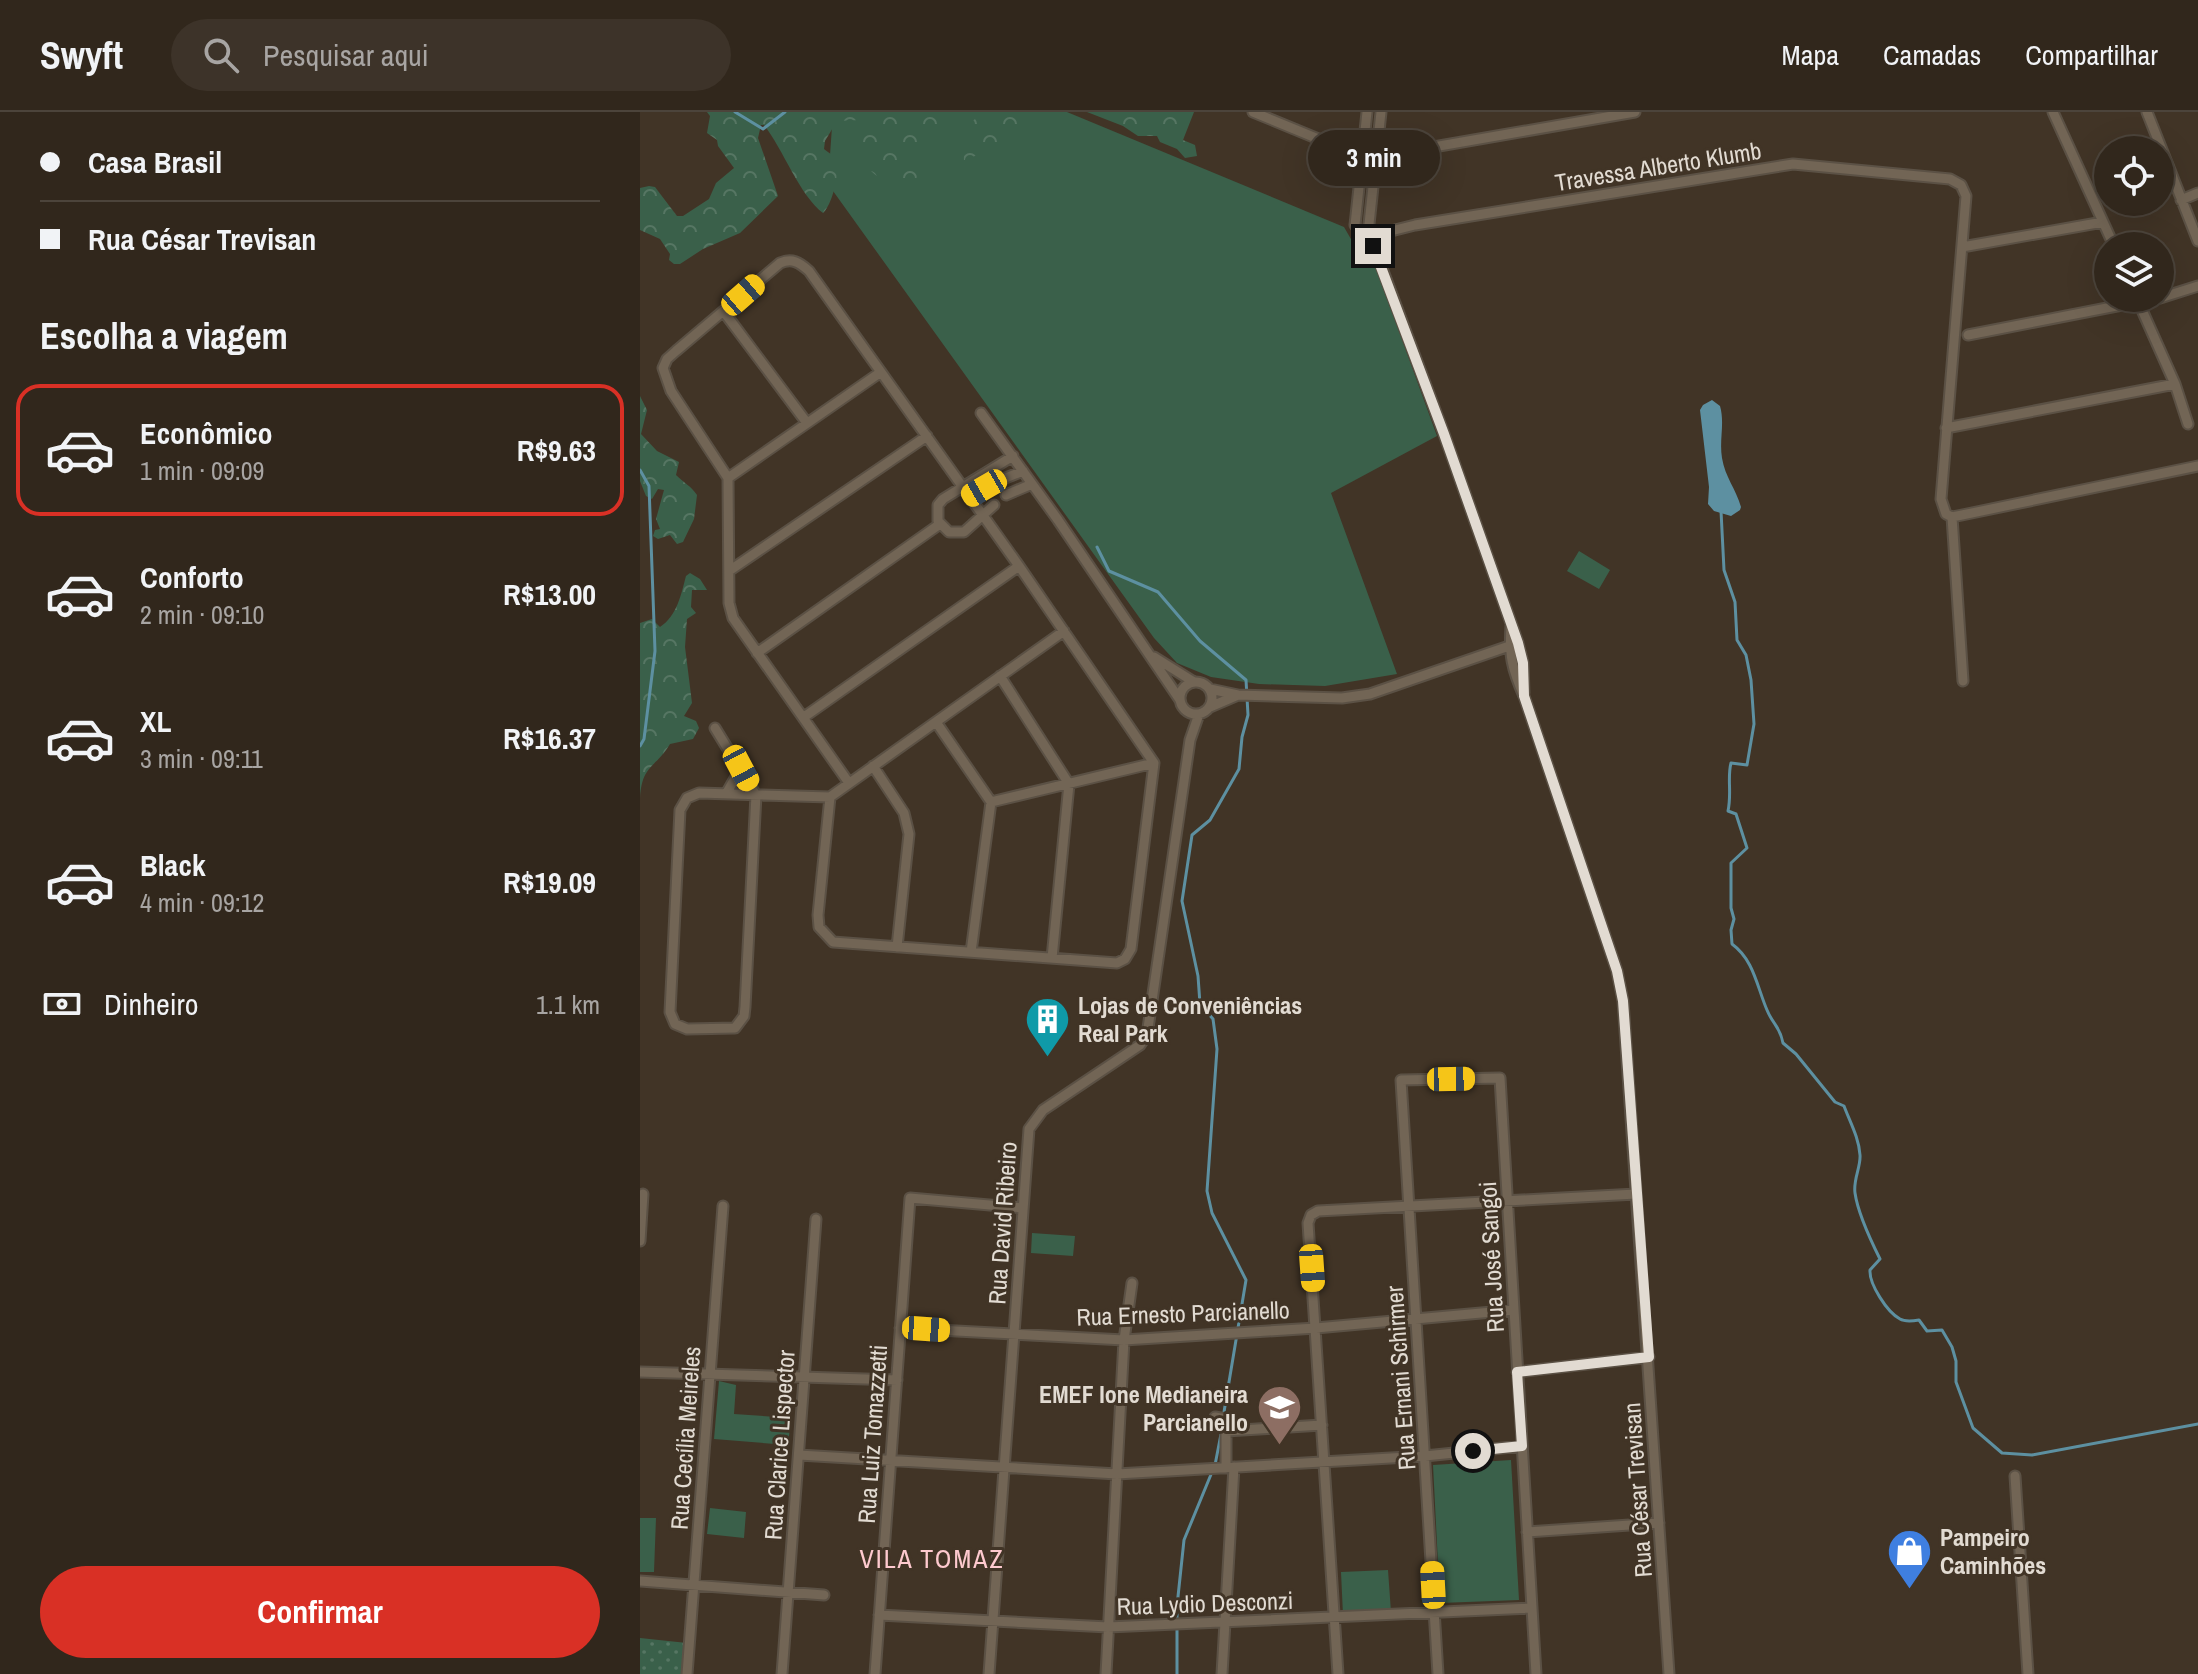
<!DOCTYPE html>
<html lang="pt">
<head>
<meta charset="utf-8">
<style>
	body { margin:0; font-family:"Archivo Narrow",sans-serif; background:#3d3329; color:#f1f3f6; height:100vh; display:flex; flex-direction:column; font-size:30px; white-space:nowrap }
	* { box-sizing:border-box; margin:0 }
	p { font-size:26px; color:#a8a5a3 }
	.icon { flex:none; width:44px; height:44px; fill:none; stroke:currentColor; stroke-width:2; stroke-linecap:round; stroke-linejoin:round }
	.map { position:relative; flex:1; overflow:hidden }
	.drawer { display:flex; flex-direction:column; background:#31271c; width:640px }
	.drawer>* { flex:none }
	.top-card { display:grid; align-content:center; height:176px; padding:0 40px; background:#31271c }
	.controls { position:absolute; left:1454px; top:24px; display:grid; gap:16px }
	.controls a { display:grid; place-items:center; width:80px; height:80px; border-radius:50%; background:#31271c; box-shadow:0 8px 32px #0002,0 0 0 2px #4c443b; font-size:40px }
	.end { position:absolute; width:36px; height:36px; margin:-18px; border:10px solid #e2dbd2; background:#111; box-shadow:0 0 0 4px #111 }
	.from { border-radius:50% }
	.bubble { position:absolute; height:56px; border-radius:28px; background:#31271c; box-shadow:0 8px 32px #0002,0 0 0 2px #4c443b; font-size:26px; font-weight:700; line-height:56px; text-align:center }
	.car { position:absolute; width:24px; height:48px; margin:-24px -12px; border-radius:10px; box-shadow:0 0 6px 2px #0007; background:linear-gradient(#f5c518 24%,#345 0 40%,#f5c518 0 76%,#345 0 86%,#f5c518 0) }
	.top-card b { display:flex; align-items:center; gap:28px; height:76px; font-size:30px }
	.top-card b+b { border-top:2px solid #4c443b }
	.top-card i { width:20px; height:20px; background:#f1f3f6 }
	ul { padding:0; list-style:none }
	li { display:flex; align-items:center; gap:24px; height:132px; margin:0 16px 12px; padding:0 24px; border:4px solid transparent; border-radius:24px }
	li div { flex:1 }
	li b { display:block; font-size:30px }
	li em { font-style:normal; font-weight:700 }
	li.active { border-color:#d93025 }
	li>.icon { width:72px; height:72px; stroke-width:1.5 }
	h2 { padding:0 40px; font-size:36px; line-height:96px }
	.pay { display:flex; align-items:center; gap:20px; height:88px; padding:0 40px; font-size:30px }
	.pay p { margin-inline-start:auto }
	.primary-button { display:flex; gap:16px; margin-top:auto; padding:16px 40px }
	.primary-button a { flex:1; height:92px; border-radius:48px; background:#d93025; color:#fff; font-size:32px; font-weight:700; line-height:92px; text-align:center }
	header { display:flex; align-items:center; gap:48px; box-sizing:border-box; height:112px; padding:0 40px; background:#31271c; border-bottom:2px solid #4c443b }
	header strong { font-size:38px }
	nav { display:flex; gap:44px; margin-inline-start:auto; font-size:28px }
	.search { width:560px; height:72px; background:#3d3329; display:flex; align-items:center; gap:20px; box-sizing:border-box; padding:0 28px; border-radius:44px; color:#a8a5a3; font-size:30px }
	main { display:flex; flex:1; min-height:0 }
	.map>svg:first-child { display:block }
</style>
</head>
<body>
<header>
<strong>Swyft</strong>
<div class="search"><svg class="icon" aria-label="search" viewBox="0 0 24 24"><circle cx="10" cy="10" r="6"/><path d="M15 15l6 6"/></svg>Pesquisar aqui</div>
<nav><a>Mapa</a><a>Camadas</a><a>Compartilhar</a></nav>
</header>
<main>
<section class="drawer">
<div class="top-card">
<b><i class="from"></i>Casa Brasil</b>
<b><i></i>Rua César Trevisan</b>
</div>
<h2>Escolha a viagem</h2>
<ul>
<li class="active"><svg class="icon" aria-label="car" viewBox="0 0 24 24"><path d="M5 17H2v-5l4-1 3-4h7l3 4 3 1v5h-3M9 17h6M6 11h13"/><circle cx="7" cy="17" r="2"/><circle cx="17" cy="17" r="2"/></svg><div><b>Econômico</b><p>1 min · 09:09</p></div><em>R$9.63</em></li>
<li><svg class="icon" aria-label="car" viewBox="0 0 24 24"><path d="M5 17H2v-5l4-1 3-4h7l3 4 3 1v5h-3M9 17h6M6 11h13"/><circle cx="7" cy="17" r="2"/><circle cx="17" cy="17" r="2"/></svg><div><b>Conforto</b><p>2 min · 09:10</p></div><em>R$13.00</em></li>
<li><svg class="icon" aria-label="car" viewBox="0 0 24 24"><path d="M5 17H2v-5l4-1 3-4h7l3 4 3 1v5h-3M9 17h6M6 11h13"/><circle cx="7" cy="17" r="2"/><circle cx="17" cy="17" r="2"/></svg><div><b>XL</b><p>3 min · 09:11</p></div><em>R$16.37</em></li>
<li><svg class="icon" aria-label="car" viewBox="0 0 24 24"><path d="M5 17H2v-5l4-1 3-4h7l3 4 3 1v5h-3M9 17h6M6 11h13"/><circle cx="7" cy="17" r="2"/><circle cx="17" cy="17" r="2"/></svg><div><b>Black</b><p>4 min · 09:12</p></div><em>R$19.09</em></li>
</ul>
<div class="pay"><svg class="icon" aria-label="cash" viewBox="0 0 24 24"><path d="M3 7h18v10H3z"/><circle cx="12" cy="12" r="2"/></svg>Dinheiro<p>1.1 km</p></div>
<div class="primary-button"><a>Confirmar</a></div>
</section>
<div class="map">
<svg width="1558" height="1562" viewBox="0 0 1558 1562">
	<defs>
		<pattern id="forest-crowns" width="20" height="18" patternUnits="userSpaceOnUse" patternTransform="scale(2)"><rect width="20" height="18" fill="#3a604a"/><path d="M2 6a3 3 0 1 1 6 0M12 15a3 3 0 1 1 6 0" fill="none" stroke="#567663"/></pattern>
		<pattern id="park-dots" width="8" height="8" patternUnits="userSpaceOnUse" patternTransform="scale(2)"><rect width="8" height="8" fill="#3a604a"/><path d="M2 2h.1M6 6h.1" fill="none" stroke="#567663" stroke-width="1.8" stroke-linecap="round"/></pattern>
	</defs>
	<rect width="100%" height="100%" fill="#413426"/>
	<path fill="#3a604a" d="M193,0H427L704,115L719,141L736,156L797,324L691,381L757,562L685,574L619,572L571,565L537,551L514,526L188,72Z
		M939,439L970,458L959,477L927,459Z
		M392,1121L435,1124L433,1144L391,1141Z
		M79,1269L96,1273L94,1302L151,1306L148,1333L74,1327Z
		M871,1348L879,1488L800,1491L793,1353Z
		M70,1396L106,1400L104,1426L67,1422Z
		M0,1406H16L14,1460H0Z
		M748,1458L751,1500L703,1503L701,1460Z"/>
	<path fill="url(#forest-crowns)" d="M67,0H311L291,18L284,40L272,39L270,45L278,61L275,71L266,80C231,63 212,54 226,11L221,8L197,9L185,29L184,37C187,40 192,42 194,45C202,57 192,93 183,101C160,84 143,37 124,13H121L118,26L138,84L100,121L63,137L40,152H34L29,148L30,142L20,127L0,118V76L9,74L15,75L37,104H43L69,87L76,71L94,56L78,34L77,28L67,21L70,4Z
		M330,0H393L380,23L324,49C323,23 321,18 342,1Z
		M447,0H554L543,28L555,33L557,44L545,46L537,37L520,30L517,24H498L483,14Z
		M0,284L7,298L1,322L17,339L39,350L36,363C44,371 51,374 57,383L54,407L43,430L37,432L30,423L18,427L13,424L15,418L20,417L16,407L24,378L18,377L12,387L6,384L0,369Z
		M50,461L60,467L67,478H52L51,495L56,501L47,507L45,535L52,591L44,604L56,609L59,616L53,627L30,632C16,656 2,652 0,686V511L12,507L20,515C37,504 41,483 46,464Z"/>
	<path fill="url(#park-dots)" d="M0,1526L47,1531L44,1562H0Z"/>
	<path fill="#5d90a1" d="M1072,288L1080,294C1085,311 1079,328 1082,346C1085,365 1096,377 1101,395L1100,398L1091,404L1074,399L1068,392L1069,375L1060,298L1063,293Z"/>
	<g fill="none" stroke-linecap="round" stroke-linejoin="round">
		<path stroke="#5d90a1" stroke-width="3" d="M95,0L123,17L145,0
			M0,358L9,374L15,539L4,627L0,634
			M1081,399L1084,458L1095,490L1097,528L1106,543L1111,568L1114,612L1107,653L1091,651C1087,666 1092,681 1088,699L1096,702L1107,736L1091,751V796L1094,807L1091,818L1092,832C1114,848 1117,875 1127,898C1133,913 1140,914 1143,931L1156,942L1195,990L1204,994C1210,1010 1219,1026 1220,1043C1221,1055 1213,1067 1215,1081C1218,1102 1230,1127 1240,1147L1230,1158C1229,1172 1247,1200 1260,1207C1265,1210 1273,1209 1279,1208L1287,1219L1302,1218L1312,1235L1316,1249V1270L1333,1316L1362,1341L1392,1343L1558,1312
			M457,435L469,459L518,480L560,529L606,568L608,603L602,625L599,657L570,708L552,723L542,789L558,864L560,892L573,907L577,937L567,1079L572,1101L606,1168L583,1306
			M575,1353L582,1317
			M537,1562V1494L544,1428L572,1360"/>
		<path stroke="#594d40" stroke-width="9" stroke-dasharray="9 4.5" stroke-linecap="butt" d="M346,381L360,373"/>
		<defs>
			<path id="street" d="M613,0L710,40L736,45L995,0
				M727,0L715,113L727,130
				M741,0L729,112L730,124L804,322L878,531L883,551L884,581
				M1413,0L1474,134
				M1507,0L1558,129
				M1541,88L1558,81
				M723,126L775,113L1153,52L1310,67L1321,73L1326,84L1301,387L1306,402L1312,405L1322,403L1558,354
				M1322,135L1463,110
				M1520,186L1558,174
				M1498,189L1535,272L1548,312
				M84,200L167,311
				M1328,223L1518,186
				M341,301L418,408L540,588
				M1306,316L1535,272
				M88,366L241,260
				M360,373L363,367L383,359
				M366,383L392,372
				M330,384L344,376
				M354,393L324,420H309L298,409V393L303,387L373,344
				M1312,405L1323,569
				M89,459L287,324
				M871,514C869,543 872,557 884,584L977,859L983,889L1029,1562
				M117,541L300,412
				M514,545L554,570
				M360,564L429,672L412,846
				M540 586a16 16 0 1 1 32 0a16 16 0 1 1-32 0Z
				M570,577L598,583L702,586L730,582L875,532
				M570,595L598,583
				M164,605L379,454
				M296,610L351,690L331,840
				M75,616L116,683L105,895L104,904L95,916L47,917L35,912L30,900L40,698L47,686L59,681L190,685L424,519
				M233,654L264,701L269,722L257,835
				M86,682L101,656
				M190,685L178,803L179,815L193,830L477,851L485,847L491,837L514,651L379,454L169,159C159,150 152,146 140,151L36,239L27,247L23,256L31,279L88,366L89,491L93,506L209,671
				M351,690L514,651
				M0,1129L3,1082
				M260,1216L484,1228L676,1216L874,1198
				M0,1260L257,1268
				M877,1260L1009,1245
				M575,1305L586,1307V1356
				M586,1319L682,1313
				M159,1343L477,1362L785,1344L882,1334
				M1375,1364L1388,1562
				M887,1420L1019,1411
				M0,1469L184,1483
				M239,1503L468,1515L892,1496
				M47,1562L83,1094
				M142,1562L176,1107
				M235,1562L270,1086L383,1096
				M349,1562L389,1017L403,998L500,933L507,923L550,628L559,602
				M466,1562L484,1228L492,1171
				M582,1562L594,1355
				M698,1562L668,1111L671,1103L678,1099L996,1082
				M798,1562L761,968L860,966L896,1562"/>
		</defs>
		<use href="#street" stroke="#5b5145" stroke-width="13"/>
		<use href="#street" stroke="#726555" stroke-width="9"/>
	</g>
	<g fill="none" stroke-linecap="round" stroke-linejoin="round">
		<path stroke="#e2dbd2" stroke-width="10" d="M733,134L804,322L878,531L883,551L884,584L977,859L983,889L1009,1245L877,1260L882,1334L833,1339"/>
	</g>
	<defs>
		<symbol id="building-pin" viewBox="-11 -11 22 30"><path d="M0 17L-7.5 6A9.5 9.5 0 1 1 7.5 6Z" fill="#0f9aa8" stroke="#413426"/><path d="M-4-6H4V6H1V3H-1V6H-4ZM-2.5-4.3h1.7v1.8h-1.7ZM.8-4.3h1.7v1.8H.8ZM-2.5-1h1.7V.8h-1.7ZM.8-1h1.7V.8H.8Z" fill="#fff"/></symbol>
		<symbol id="school-pin" viewBox="-11 -11 22 30"><path d="M0 17L-7.5 6A9.5 9.5 0 1 1 7.5 6Z" fill="#8d6e63" stroke="#413426"/><path d="M0-5L7-2L0 1L-7-2ZM-4 1L0 2.5L4 1V4Q0 6-4 4Z" fill="#fff"/></symbol>
		<symbol id="shop-pin" viewBox="-11 -11 22 30"><path d="M0 17L-7.5 6A9.5 9.5 0 1 1 7.5 6Z" fill="#3f7fe0" stroke="#413426"/><path d="M-5-2.5h2.3a2.7 3.5 0 0 1 5.4 0H5L5.5 6h-11ZM-1.5-2.5h3a1.5 2.3 0 0 0-3 0Z" fill="#fff"/></symbol>
	</defs>
	<g fill-rule="evenodd">
		<use href="#building-pin" x="382" y="882" width="51" height="69"/>
		<use href="#school-pin" x="614" y="1270" width="51" height="69"/>
		<use href="#shop-pin" x="1244" y="1414" width="51" height="69"/>
	</g>
	<g text-anchor="middle" dominant-baseline="central" stroke-width="6" stroke-linejoin="round" paint-order="stroke">
		<g font-size="24" fill="#e2dbd2" stroke="#413426">
			<text transform="translate(1018 54) rotate(-9)">Travessa Alberto Klumb</text>
			<text transform="translate(362 1111) rotate(-86)">Rua David Ribeiro</text>
			<text transform="translate(851 1145) rotate(-93)">Rua José Sangoi</text>
			<text transform="translate(543 1201) rotate(-2)">Rua Ernesto Parcianello</text>
			<text transform="translate(760 1266) rotate(-94)">Rua Ernani Schirmer</text>
			<text transform="translate(232 1322) rotate(-86)">Rua Luiz Tomazzetti</text>
			<text transform="translate(45 1326) rotate(-86)">Rua Cecília Meireles</text>
			<text transform="translate(139 1333) rotate(-86)">Rua Clarice Lispector</text>
			<text transform="translate(997 1378) rotate(-94)">Rua César Trevisan</text>
			<text transform="translate(565 1491) rotate(-2)">Rua Lydio Desconzi</text>
		</g>
		<g font-size="24" font-weight="bold" fill="#e2dbd2" stroke="#413426" text-anchor="start">
			<text x="438" y="893">Lojas de Conveniências<tspan x="438" dy="28">Real Park</tspan></text>
			<text x="608" y="1282" text-anchor="end">EMEF Ione Medianeira<tspan x="608" dy="28">Parcianello</tspan></text>
			<text x="1300" y="1425">Pampeiro<tspan x="1300" dy="28">Caminhões</tspan></text>
		</g>
		<g font-size="26" letter-spacing="2" fill="#fecacf" stroke="#413426">
			<text x="292" y="1446">VILA TOMAZ</text>
		</g>
	</g>
</svg>
<div class="controls">
<a><svg class="icon" aria-label="locate" viewBox="0 0 24 24"><circle cx="12" cy="12" r="6"/><path d="M12 2v4M12 18v4M2 12h4M18 12h4"/></svg></a>
<a><svg class="icon" aria-label="layers" viewBox="0 0 24 24"><path d="M12 4l9 5-9 5-9-5zM3 14l9 5 9-5"/></svg></a>
</div>
<i class="end from" style="left:833px;top:1339px"></i>
<i class="end" style="left:733px;top:134px"></i>
<div class="bubble" style="left:668px;top:18px;width:132px">3 min</div>
<i class="car" style="left:103px;top:183px;rotate:49deg"></i>
<i class="car" style="left:344px;top:376px;rotate:240deg"></i>
<i class="car" style="left:101px;top:656px;rotate:152deg"></i>
<i class="car" style="left:811px;top:967px;rotate:89deg"></i>
<i class="car" style="left:672px;top:1156px;rotate:176deg"></i>
<i class="car" style="left:286px;top:1217px;rotate:94deg"></i>
<i class="car" style="left:793px;top:1473px;rotate:357deg"></i>
</div>
</main>
</body>
</html>
